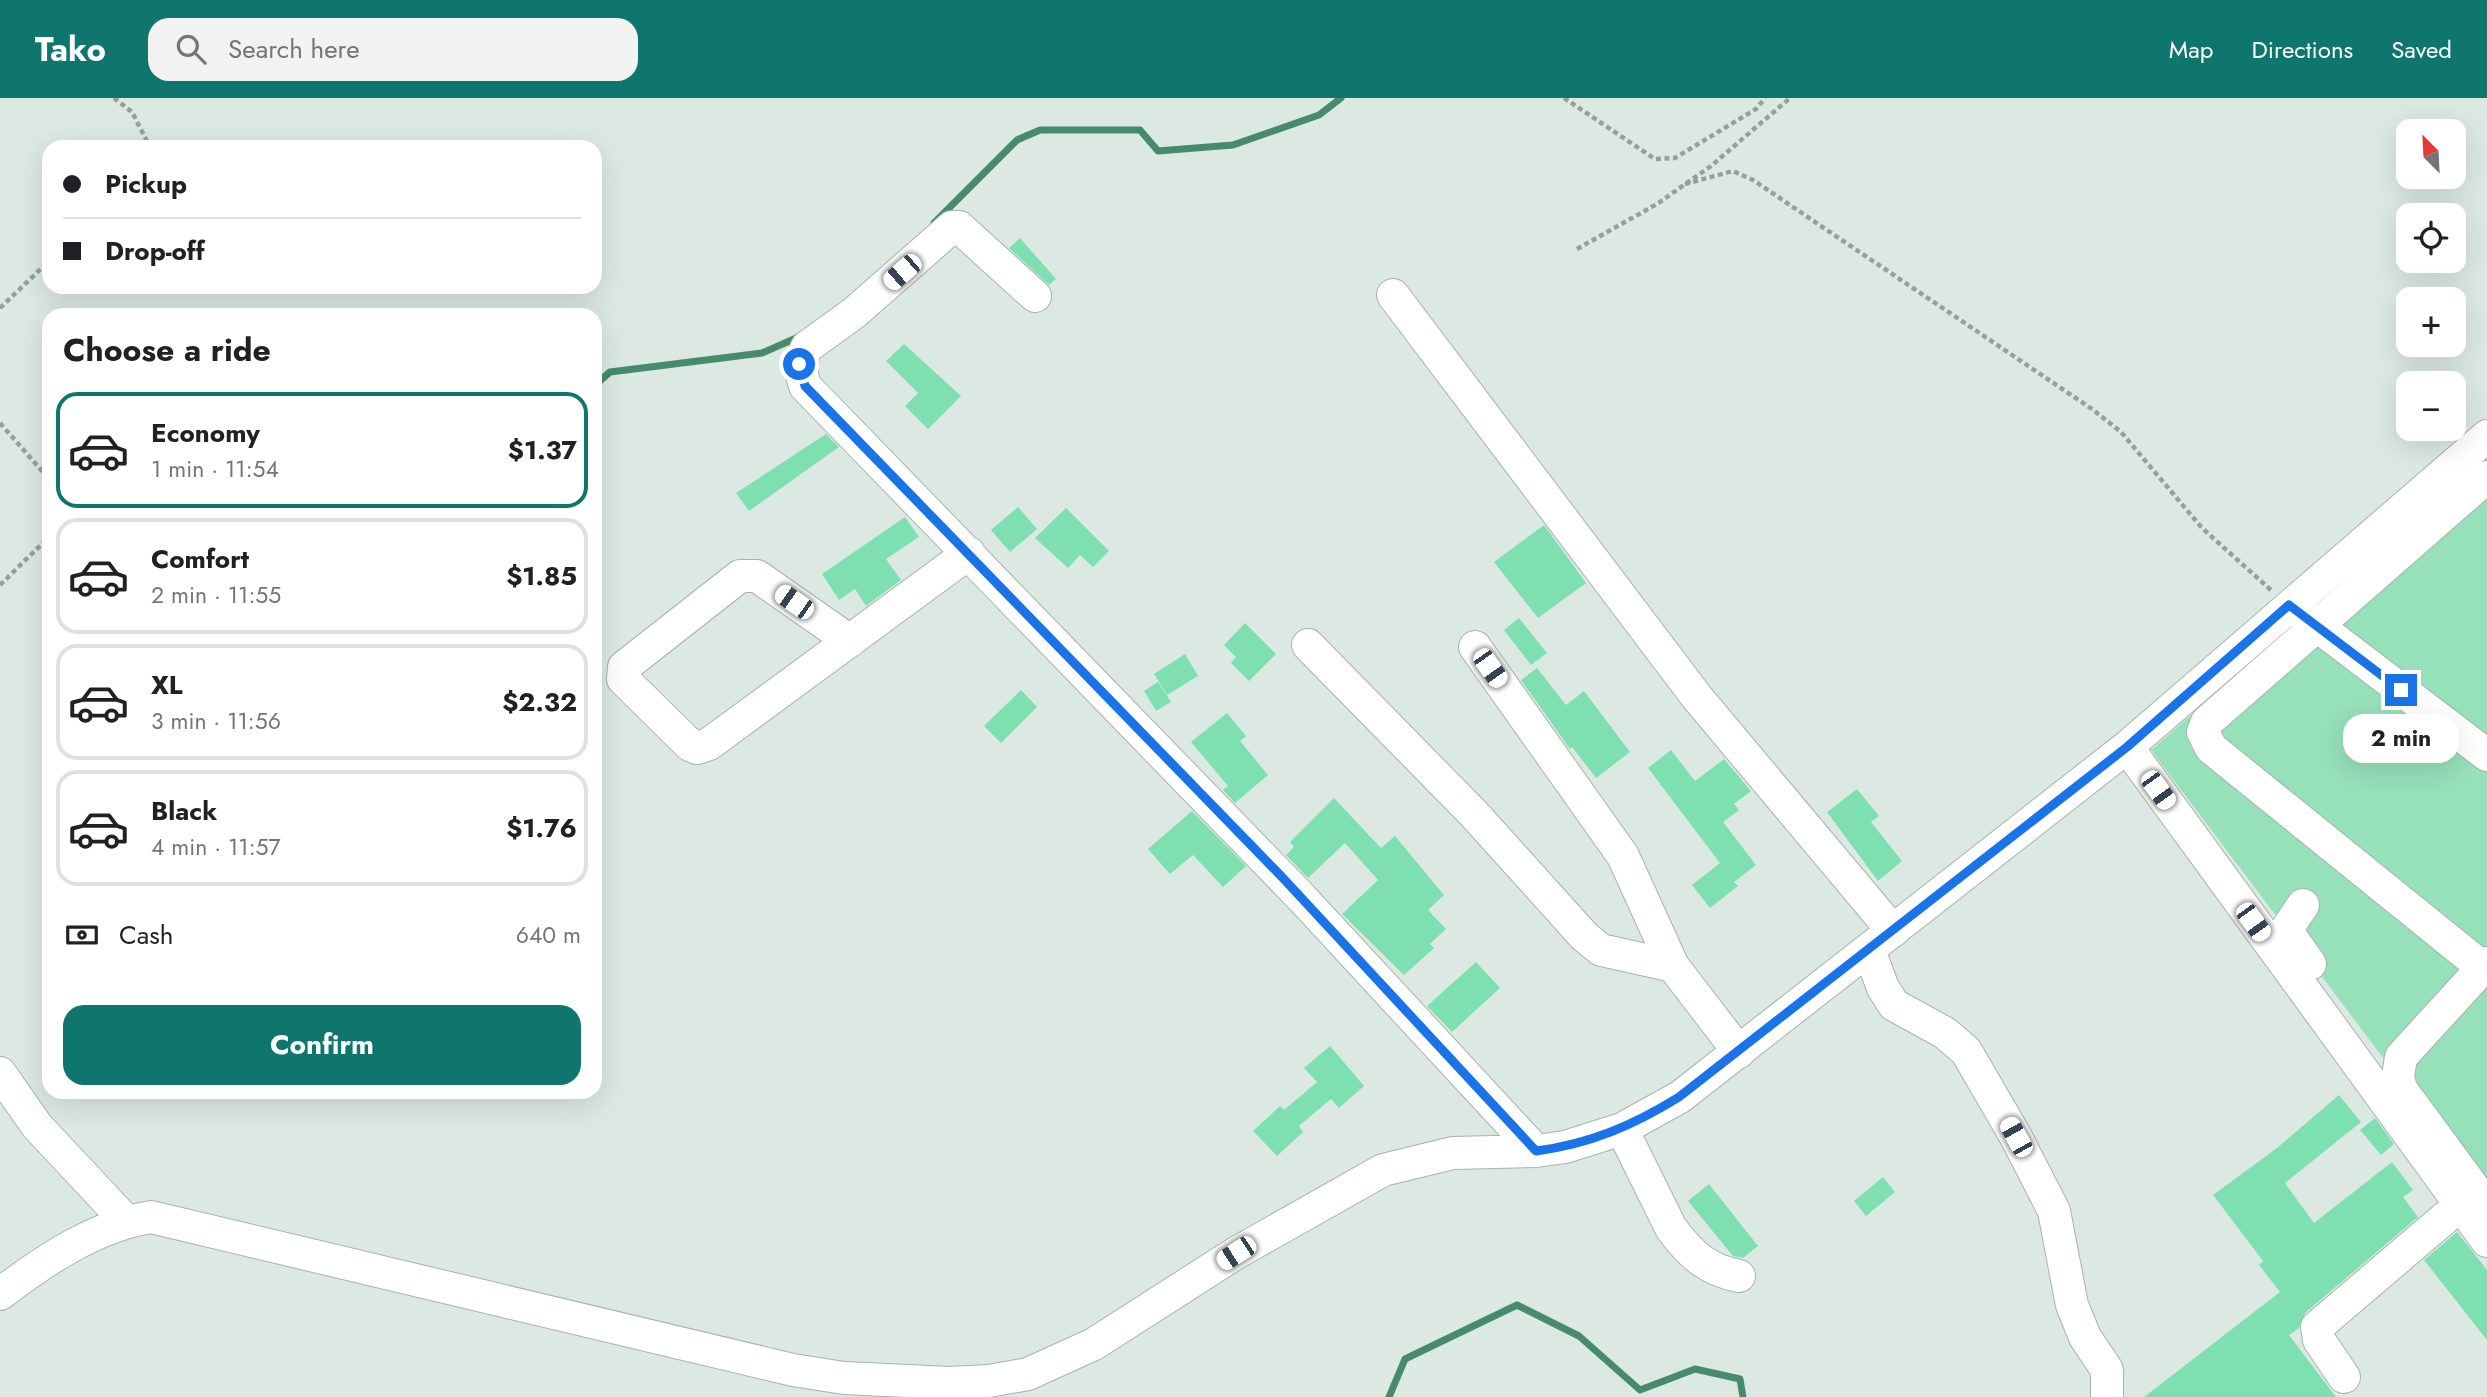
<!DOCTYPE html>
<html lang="en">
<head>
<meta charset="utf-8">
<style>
	body { margin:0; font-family:Jost,sans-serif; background:#f2f2f2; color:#202124; height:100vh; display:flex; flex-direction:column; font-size:26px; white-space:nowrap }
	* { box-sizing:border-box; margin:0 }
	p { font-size:23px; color:#757577 }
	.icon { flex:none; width:38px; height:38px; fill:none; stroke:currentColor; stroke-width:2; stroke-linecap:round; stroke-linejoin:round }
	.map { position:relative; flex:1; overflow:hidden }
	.panel { position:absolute; left:42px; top:210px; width:560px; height:791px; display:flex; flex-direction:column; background:#fff; border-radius:21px; box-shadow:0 7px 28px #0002 }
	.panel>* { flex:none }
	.banner { position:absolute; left:42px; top:42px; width:560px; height:154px; border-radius:21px; box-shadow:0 7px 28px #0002; display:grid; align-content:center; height:154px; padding:0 21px; background:#fff }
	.needle { width:46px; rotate:336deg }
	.tools { position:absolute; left:2396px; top:21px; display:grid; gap:14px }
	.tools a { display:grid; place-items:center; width:70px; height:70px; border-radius:14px; background:#fff; box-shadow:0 7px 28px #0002; font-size:35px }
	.end { position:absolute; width:32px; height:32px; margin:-16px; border:9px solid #1a73e8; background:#fff; box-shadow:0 0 0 4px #fff }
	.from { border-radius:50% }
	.bubble { position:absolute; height:49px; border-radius:21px; background:#fff; box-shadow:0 7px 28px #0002; font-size:23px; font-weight:700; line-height:49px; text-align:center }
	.car { position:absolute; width:21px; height:42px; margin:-21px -10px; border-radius:9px; box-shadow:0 0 5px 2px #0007; background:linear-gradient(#fff 24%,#345 0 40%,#fff 0 76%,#345 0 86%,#fff 0) }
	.banner b { display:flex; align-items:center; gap:24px; height:66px; font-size:26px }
	.banner b+b { border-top:2px solid #e0e0e0 }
	.banner i { width:18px; height:18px; background:#202124 }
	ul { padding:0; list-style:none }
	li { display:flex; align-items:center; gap:21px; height:116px; margin:0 14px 10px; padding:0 7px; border:4px solid #e0e0e0; border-radius:21px }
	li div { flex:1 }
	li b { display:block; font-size:26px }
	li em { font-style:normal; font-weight:700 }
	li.current { border-color:#0f766e }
	li>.icon { width:63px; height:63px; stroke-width:1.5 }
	h2 { padding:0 21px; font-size:32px; line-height:84px }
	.pay { display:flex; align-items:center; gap:18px; height:77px; padding:0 21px; font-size:26px }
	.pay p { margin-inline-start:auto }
	.action { display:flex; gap:14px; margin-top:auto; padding:14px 21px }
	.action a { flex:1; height:80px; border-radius:21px; background:#0f766e; color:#fff; font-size:28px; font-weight:700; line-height:80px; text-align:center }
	header { display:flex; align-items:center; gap:42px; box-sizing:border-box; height:98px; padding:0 35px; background:#0f766e; color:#fff }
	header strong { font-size:33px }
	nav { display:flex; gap:38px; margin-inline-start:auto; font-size:24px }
	.search { width:490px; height:63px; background:#f2f2f2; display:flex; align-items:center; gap:18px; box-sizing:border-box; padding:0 24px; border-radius:21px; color:#757577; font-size:26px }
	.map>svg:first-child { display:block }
</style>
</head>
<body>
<header>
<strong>Tako</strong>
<div class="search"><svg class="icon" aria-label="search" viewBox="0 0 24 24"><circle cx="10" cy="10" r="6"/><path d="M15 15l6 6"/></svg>Search here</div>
<nav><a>Map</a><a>Directions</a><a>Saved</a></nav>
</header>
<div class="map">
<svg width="2487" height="1299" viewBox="0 0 2487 1299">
	<rect width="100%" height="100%" fill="#dce9e2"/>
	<path fill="#96e0ba" d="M2487,360V1108L2436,1030L2151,652Z"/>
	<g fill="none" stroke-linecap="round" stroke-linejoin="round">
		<path stroke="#468c6b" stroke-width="7" d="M934,125L1017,42L1040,32H1140L1158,53L1233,47L1319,17L1341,0
			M595,287L610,274L762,255L803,237
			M1389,1299L1405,1261L1517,1207L1579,1238L1640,1292L1695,1271L1740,1281L1743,1299"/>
	</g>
	<path fill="#7ee0b0" d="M1020,140L1056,181L1049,187L1009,150Z
		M904,246L961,298L928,331L905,308L918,295L886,263Z
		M826,336L839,349L749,413L736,395Z
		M1018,409L1037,431L1010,454L991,432Z
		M1066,410L1109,453L1093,469L1080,457L1068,470L1035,440Z
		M905,419L919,439L886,461L901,482L866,508L855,491L839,502L822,476Z
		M1544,427L1586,485L1538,520L1494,464Z
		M1519,520L1547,555L1531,567L1504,532Z
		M1245,525L1276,556L1249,583L1231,565L1236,559L1224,547Z
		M1185,556L1198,578L1167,597L1154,576Z
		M1537,570L1566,607L1584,593L1630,654L1596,680L1572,649L1570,651L1521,582Z
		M1158,584L1171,604L1156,613L1144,593Z
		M1021,592L1037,609L1001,645L984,628Z
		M1227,615L1246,638L1240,643L1268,677L1235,705L1223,692L1228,688L1191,644Z
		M1671,652L1695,683L1724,661L1751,693L1734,706L1739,712L1723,724L1756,767L1734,784L1738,788L1710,810L1692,787L1720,765L1648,670Z
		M1857,691L1879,718L1871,724L1902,763L1878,783L1827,714Z
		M1334,700L1381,750L1395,738L1444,797L1428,812L1446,831L1430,846L1434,850L1404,877L1342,816L1378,782L1345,745L1308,780L1286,757L1294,749L1290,744Z
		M1192,713L1246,768L1223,789L1193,757L1170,776L1148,751Z
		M1476,864L1500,890L1452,934L1427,908Z
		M1330,948L1364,988L1339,1010L1331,1001L1299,1028L1303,1034L1277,1058L1253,1033L1280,1008L1284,1012L1317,984L1304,970Z
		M2339,997L2361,1024L2285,1085L2314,1125L2392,1064L2413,1092L2403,1099L2418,1119L2305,1215L2299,1230L2289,1237L2336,1299H2144L2280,1194L2259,1167L2263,1163L2213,1097L2277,1050Z
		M2375,1020L2394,1046L2381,1057L2360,1032Z
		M1883,1079L1895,1094L1866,1118L1854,1103Z
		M1709,1086L1758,1148L1743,1160L1733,1158L1688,1103Z
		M2457,1134L2487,1172V1242L2424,1162Z"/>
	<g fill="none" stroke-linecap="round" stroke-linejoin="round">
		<defs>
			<path id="minor" d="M1393,197L1696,598L1893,833
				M1035,198L959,129H952L854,215L807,249L799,266L805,288L1301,799L1536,1053
				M2487,379L2207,624L2203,634L2211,650L2487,873
				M2299,514L2487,657
				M850,543L757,478H740L624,569L623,581L690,647L697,650L709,646L969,455
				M1308,547L1474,716L1584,838L1601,852L1673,868
				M1475,549L1623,758L1673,868L1739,954
				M2127,649L2487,1143
				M2303,807L2286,832L2310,866
				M1869,852L1883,890L1894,907L1945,935L1966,953L2016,1039L2054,1113L2072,1207L2085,1239L2107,1272V1299
				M2487,865L2401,959L2398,979L2401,991L2487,1108
				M0,975L37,1028L126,1123
				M1622,1031L1671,1130C1690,1156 1707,1172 1739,1178
				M0,1196C45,1162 95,1128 151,1119L793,1272L844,1280L949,1285L989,1283L1028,1276L1094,1246L1236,1155L1383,1072L1453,1055L1536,1053L1565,1049L1622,1031L1680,999L2127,649L2487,338
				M2344,1279L2319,1242L2317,1229L2459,1108"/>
		</defs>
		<use href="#minor" stroke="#a7b4ac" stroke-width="34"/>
		<path stroke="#96a09b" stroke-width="4.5" stroke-dasharray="5 3.5" stroke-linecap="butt" d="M114,0L132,14L150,49
			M1564,0L1655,61L1675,60L1756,11L1765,0
			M1685,86L1733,73L1753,82L2092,311L2121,334L2202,430L2272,493
			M1577,151L1657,106L1711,68L1790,0
			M0,210L49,163
			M0,325L49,381
			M0,487L49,439"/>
		<use href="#minor" stroke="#fff" stroke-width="32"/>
	</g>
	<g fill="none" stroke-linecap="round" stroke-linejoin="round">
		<path stroke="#1a73e8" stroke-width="9" d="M799,266L805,288L1282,779L1536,1053C1590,1046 1634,1027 1679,999L2127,649L2289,507L2401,592"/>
	</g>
</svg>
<div class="tools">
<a><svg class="needle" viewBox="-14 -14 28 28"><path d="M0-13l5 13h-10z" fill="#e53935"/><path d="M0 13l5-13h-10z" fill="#757577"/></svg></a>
<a><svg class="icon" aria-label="locate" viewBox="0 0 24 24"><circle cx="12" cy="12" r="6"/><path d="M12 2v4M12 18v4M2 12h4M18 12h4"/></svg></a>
<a>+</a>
<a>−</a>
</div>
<i class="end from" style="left:799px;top:266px"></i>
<i class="end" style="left:2401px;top:592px"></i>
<div class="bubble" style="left:2343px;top:616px;width:116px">2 min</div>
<i class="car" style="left:902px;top:174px;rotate:229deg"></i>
<i class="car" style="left:794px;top:504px;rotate:305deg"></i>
<i class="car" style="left:1490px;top:570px;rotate:145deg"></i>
<i class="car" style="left:2158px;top:692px;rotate:144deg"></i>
<i class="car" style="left:2253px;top:824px;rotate:144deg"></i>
<i class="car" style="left:2016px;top:1039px;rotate:331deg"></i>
<i class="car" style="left:1236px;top:1155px;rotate:237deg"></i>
<div class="banner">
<b><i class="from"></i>Pickup</b>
<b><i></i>Drop-off</b>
</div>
<section class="panel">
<h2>Choose a ride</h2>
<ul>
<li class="current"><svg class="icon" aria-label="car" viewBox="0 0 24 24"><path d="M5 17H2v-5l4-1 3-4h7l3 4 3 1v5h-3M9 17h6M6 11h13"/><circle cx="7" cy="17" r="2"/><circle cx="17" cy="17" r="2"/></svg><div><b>Economy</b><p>1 min · 11:54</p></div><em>$1.37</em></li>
<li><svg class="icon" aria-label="car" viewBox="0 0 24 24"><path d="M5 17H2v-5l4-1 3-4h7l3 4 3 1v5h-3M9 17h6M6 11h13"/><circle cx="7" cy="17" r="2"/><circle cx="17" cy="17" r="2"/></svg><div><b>Comfort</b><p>2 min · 11:55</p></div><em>$1.85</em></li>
<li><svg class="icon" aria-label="car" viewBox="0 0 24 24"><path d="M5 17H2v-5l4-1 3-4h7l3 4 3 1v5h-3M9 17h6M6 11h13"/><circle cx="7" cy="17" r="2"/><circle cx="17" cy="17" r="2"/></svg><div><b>XL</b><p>3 min · 11:56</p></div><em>$2.32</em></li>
<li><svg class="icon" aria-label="car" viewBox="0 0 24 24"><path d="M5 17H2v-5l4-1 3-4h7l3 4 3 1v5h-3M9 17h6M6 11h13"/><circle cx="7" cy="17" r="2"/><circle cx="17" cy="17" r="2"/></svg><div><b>Black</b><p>4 min · 11:57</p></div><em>$1.76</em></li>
</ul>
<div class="pay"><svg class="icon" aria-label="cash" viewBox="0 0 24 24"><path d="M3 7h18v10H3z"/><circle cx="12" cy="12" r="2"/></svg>Cash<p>640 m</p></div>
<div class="action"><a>Confirm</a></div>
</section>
</div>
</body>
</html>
